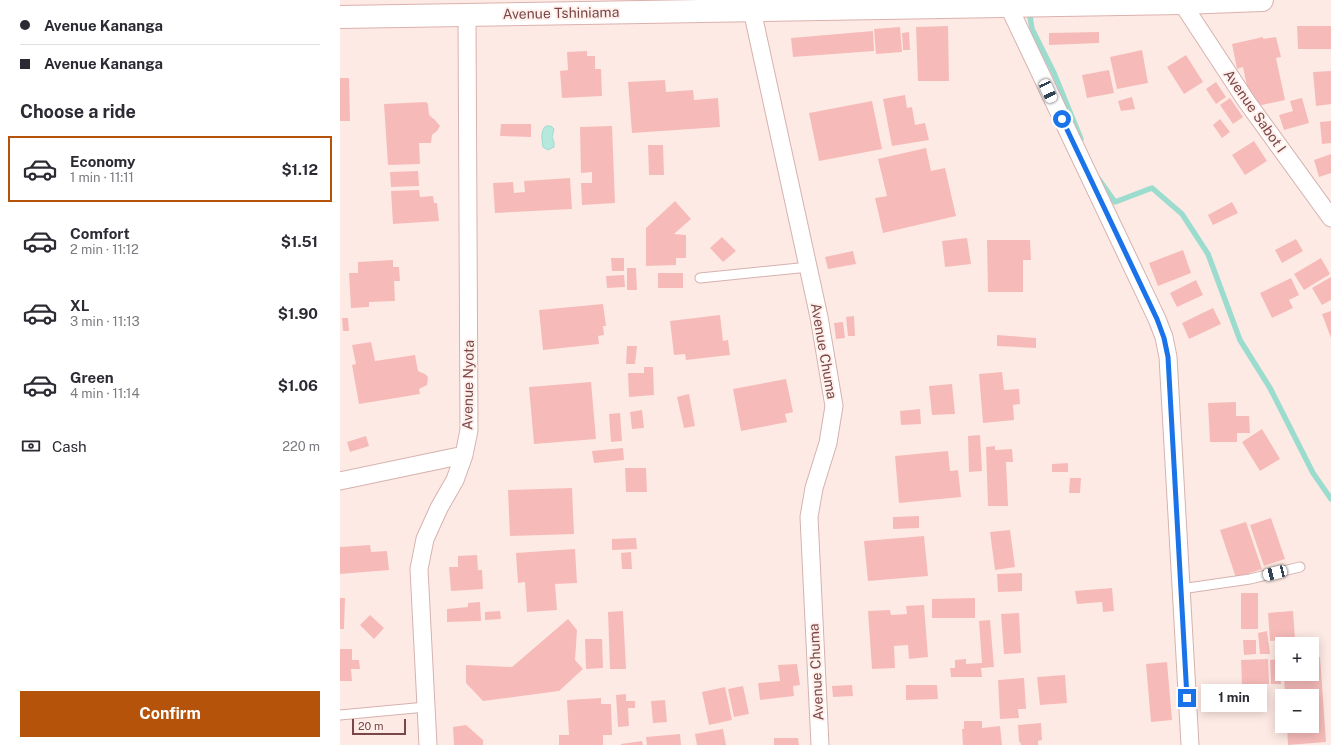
<!DOCTYPE html>
<html lang="en">
<head>
<meta charset="utf-8">
<style>
	body { margin:0; font-family:"Public Sans",sans-serif; background:#f7f7f7; color:#2b2b33; height:100vh; display:flex; flex-direction:column; font-size:15px; white-space:nowrap }
	* { box-sizing:border-box; margin:0 }
	p { font-size:13px; color:#7c7c81 }
	.icon { flex:none; width:22px; height:22px; fill:none; stroke:currentColor; stroke-width:2; stroke-linecap:round; stroke-linejoin:round }
	.map { position:relative; flex:1; overflow:hidden }
	.details { display:flex; flex-direction:column; background:#fff; width:340px }
	.details>* { flex:none }
	.top-card { display:grid; align-content:center; height:88px; padding:0 20px; background:#fff }
	.fabs { position:absolute; left:935px; top:637px; display:grid; gap:8px }
	.fabs a { display:grid; place-items:center; width:44px; height:44px; border-radius:0px; background:#fff; box-shadow:0 2px 10px #0003; font-size:20px }
	.scale { position:absolute; left:12px; bottom:10px; width:54px; box-sizing:border-box; padding-left:4px; border:2px solid #794748; border-top:0; font-size:11px; line-height:14px; white-space:nowrap; color:#794748; -webkit-text-stroke:3px #fff0ec; paint-order:stroke }
	.end { position:absolute; width:18px; height:18px; margin:-9px; border:5px solid #1a73e8; background:#fff; box-shadow:0 0 0 2px #fff }
	.from { border-radius:50% }
	.bubble { position:absolute; height:28px; border-radius:0px; background:#fff; box-shadow:0 2px 10px #0003; font-size:13px; font-weight:700; line-height:28px; text-align:center }
	.car { position:absolute; width:12px; height:24px; margin:-12px -6px; border-radius:5px; box-shadow:0 0 3px 1px #0007; background:linear-gradient(#fff 24%,#345 0 40%,#fff 0 76%,#345 0 86%,#fff 0) }
	.top-card b { display:flex; align-items:center; gap:14px; height:38px; font-size:15px }
	.top-card b+b { border-top:1px solid #e1e1e2 }
	.top-card i { width:10px; height:10px; background:#2b2b33 }
	ul { padding:0; list-style:none }
	li { display:flex; align-items:center; gap:12px; height:66px; margin:0 8px 6px; padding:0 12px; border:2px solid transparent; border-radius:0px }
	li div { flex:1 }
	li b { display:block; font-size:15px }
	li em { font-style:normal; font-weight:700 }
	li.selected { border-color:#b45309 }
	li>.icon { width:36px; height:36px; stroke-width:1.5 }
	h2 { padding:0 20px; font-size:18px; line-height:48px }
	.pay { display:flex; align-items:center; gap:10px; height:44px; padding:0 20px; font-size:15px }
	.pay p { margin-inline-start:auto }
	.primary-button { display:flex; gap:8px; margin-top:auto; padding:8px 20px }
	.primary-button a { flex:1; height:46px; border-radius:0px; background:#b45309; color:#fff; font-size:16px; font-weight:700; line-height:46px; text-align:center }
	main { display:flex; flex:1; min-height:0 }
	.map>svg:first-child { display:block }
</style>
</head>
<body>
<main>
<section class="details">
<div class="top-card">
<b><i class="from"></i>Avenue Kananga</b>
<b><i></i>Avenue Kananga</b>
</div>
<h2>Choose a ride</h2>
<ul>
<li class="selected"><svg class="icon" aria-label="car" viewBox="0 0 24 24"><path d="M5 17H2v-5l4-1 3-4h7l3 4 3 1v5h-3M9 17h6M6 11h13"/><circle cx="7" cy="17" r="2"/><circle cx="17" cy="17" r="2"/></svg><div><b>Economy</b><p>1 min · 11:11</p></div><em>$1.12</em></li>
<li><svg class="icon" aria-label="car" viewBox="0 0 24 24"><path d="M5 17H2v-5l4-1 3-4h7l3 4 3 1v5h-3M9 17h6M6 11h13"/><circle cx="7" cy="17" r="2"/><circle cx="17" cy="17" r="2"/></svg><div><b>Comfort</b><p>2 min · 11:12</p></div><em>$1.51</em></li>
<li><svg class="icon" aria-label="car" viewBox="0 0 24 24"><path d="M5 17H2v-5l4-1 3-4h7l3 4 3 1v5h-3M9 17h6M6 11h13"/><circle cx="7" cy="17" r="2"/><circle cx="17" cy="17" r="2"/></svg><div><b>XL</b><p>3 min · 11:13</p></div><em>$1.90</em></li>
<li><svg class="icon" aria-label="car" viewBox="0 0 24 24"><path d="M5 17H2v-5l4-1 3-4h7l3 4 3 1v5h-3M9 17h6M6 11h13"/><circle cx="7" cy="17" r="2"/><circle cx="17" cy="17" r="2"/></svg><div><b>Green</b><p>4 min · 11:14</p></div><em>$1.06</em></li>
</ul>
<div class="pay"><svg class="icon" aria-label="cash" viewBox="0 0 24 24"><path d="M3 7h18v10H3z"/><circle cx="12" cy="12" r="2"/></svg>Cash<p>220 m</p></div>
<div class="primary-button"><a>Confirm</a></div>
</section>
<div class="map">
<svg width="991" height="745" viewBox="0 0 991 745">
	<rect width="100%" height="100%" fill="#feeae4"/>
	<path fill="#b6e9de" stroke="#9cdcce" d="M206,126H211L214,129L212,137L214,142V147L208,150L203,147C202,139 200,131 206,126Z"/>
	<g fill="none" stroke-linecap="round" stroke-linejoin="round">
		<path stroke="#9cdcce" stroke-width="5.5" d="M689,10L692,29L714,73L741,139
			M758,178L775,202L812,188L842,214L868,254L900,340L930,388L973,473L991,499"/>
	</g>
	<path fill="#f6bbb9" d="M608,26L609,81H578L576,27Z
		M957,26H991V49H958Z
		M560,27L562,52L536,54L534,29Z
		M533,31L534,51L453,57L451,38Z
		M569,32L570,50H563L562,33Z
		M759,32V43L709,45V33Z
		M923,37V39L936,37L941,57L936,58L945,100L917,106L914,96H909L903,67L897,69L892,44Z
		M802,50L808,83L777,89L770,57Z
		M247,51V56H255V69H261L262,96L222,98L220,71L228,70L227,52Z
		M846,55L863,82L844,94L827,67Z
		M769,70L774,93L747,98L742,75Z
		M991,71V104L976,106L973,72Z
		M0,78H9L10,121H0Z
		M325,80L326,92L353,90L354,100L378,98L380,127L292,133L288,82Z
		M876,82L886,97L876,104L866,89Z
		M565,95L567,108L572,107L575,125L585,123L589,140L552,146L543,99Z
		M792,97L795,109L781,111L778,101Z
		M890,98L903,117L893,124L880,105Z
		M962,98L969,123L944,130L939,115L953,111L950,101Z
		M532,101L542,149L479,161L469,113Z
		M86,102L88,104L89,115L95,120L100,126L97,131L92,135L91,143H79L80,164L48,165L44,104Z
		M880,119L890,132L882,138L873,125Z
		M991,121V143L982,144L980,122Z
		M161,124H191V137L160,136Z
		M272,126L275,203L242,205L241,183H252V172L241,173L240,127Z
		M914,141L927,161L905,175L892,155Z
		M308,145H323L324,175H309Z
		M586,148L591,171L605,168L616,216L543,233L535,198L547,196L538,159Z
		M991,154V173L979,177L974,160Z
		M78,171L79,186L51,187L50,172Z
		M230,178L232,209L155,213L153,183L173,182L174,193L185,192L184,181Z
		M79,190L80,197L93,196L94,203H97L99,221L53,224L51,191Z
		M335,201L351,219L334,234L346,235V258H336V265L306,266V228Z
		M892,202L898,213L873,225L868,215Z
		M382,237L396,251L383,262L370,248Z
		M627,238L631,264L605,267L602,241Z
		M956,239L963,251L942,263L935,250Z
		M647,240H690L691,260H683V292H648Z
		M843,250L851,273L818,286L809,263Z
		M513,251L516,264L488,269L485,257Z
		M271,258H284V271H272Z
		M981,258L990,274L964,290L954,274Z
		M53,260V267H59L60,281H54L55,301L29,302V307L11,308L9,273H18V262Z
		M287,268H296L297,290H287Z
		M318,273H343V288H318Z
		M284,275L285,287L267,288L266,276Z
		M991,277V300L982,305L972,288Z
		M951,278L959,295L949,300L953,308L932,318L920,293Z
		M856,280L863,295L837,307L830,293Z
		M263,304L266,326H263L264,335L258,336L259,344L203,350L199,310Z
		M873,308L881,324L849,339L842,323Z
		M991,311V338L982,314Z
		M380,315L383,341L388,340L390,355L346,360L345,354L334,355L330,321Z
		M514,316L515,336H508L506,317Z
		M2,318H8L9,331H3Z
		M503,322L505,338L496,339L494,323Z
		M657,335L696,338V348L657,346Z
		M31,342L35,361L75,355L78,371L85,374L88,377L87,385L79,389L80,394L19,404L12,365L16,364L12,345Z
		M287,346H297L295,364H286Z
		M304,367H313L314,395L289,397L288,373H304Z
		M662,372L664,390L679,389L680,404L673,405L674,420L643,423L639,374Z
		M446,379L453,412L445,414L447,422L401,431L393,389Z
		M251,382L256,439L194,444L189,387Z
		M612,384L615,414L592,415L589,386Z
		M349,394L355,426L344,428L337,397Z
		M896,402V416H909L910,433H897V442H870L868,403Z
		M580,409L581,424L561,425L560,411Z
		M302,410L304,428L292,429L290,412Z
		M280,413L282,441L271,442L269,414Z
		M922,429L940,459L920,471L902,442Z
		M640,435L642,471L629,472L628,436Z
		M26,436L29,446L10,452L7,442Z
		M655,446V450L672,449L673,462H666L668,506H648L646,447Z
		M283,448L284,460L254,463L252,451Z
		M608,451L610,471L618,470L621,497L559,503L555,456Z
		M728,463V472H712V464Z
		M285,468H306L307,492H286Z
		M730,478H741L740,493H729Z
		M232,488L234,534L170,536L168,490Z
		M579,516V528L553,529V517Z
		M931,518L945,559L924,566L910,525Z
		M906,522L922,569L896,578L880,530Z
		M670,530L675,567L655,570L650,532Z
		M584,536L588,576L528,581L524,541Z
		M296,538L297,549L272,550V539Z
		M30,545L31,552L47,551L49,570L0,574V547Z
		M235,549L237,583L215,584L217,610L187,612L185,582L178,583L176,553Z
		M291,552L292,569H282L281,553Z
		M137,555L138,570H142L143,589L111,591L109,567H118V556Z
		M682,573V591L658,592L657,574Z
		M772,588L774,611L763,612L762,602L737,604L735,591Z
		M901,593H918V629H901Z
		M0,598H5L4,629H0Z
		M635,598V618H592V599Z
		M140,602L141,621L107,622V609L128,607V603Z
		M584,605L588,657L569,659L568,645L554,646L555,668L532,669L528,611L550,610L551,615L567,614L566,606Z
		M160,611L161,619L145,620V612Z
		M283,611L286,669H270L268,612Z
		M953,611L955,639L930,641L928,613Z
		M679,613L681,653L664,654L661,614Z
		M30,615L44,628L34,639L20,625Z
		M228,619L237,630L235,660L243,669L219,691L143,701L126,683V665L172,667Z
		M650,620L654,667L641,668L642,677H611L610,668H615V660L626,659V664L642,663L639,621Z
		M927,631L930,654H920L918,633Z
		M245,639H262L263,668L246,669Z
		M903,640H916V654L904,655Z
		M0,649H12V660H19L20,669H11L12,681H0Z
		M972,657H980L986,742L948,745L947,726H972V696H945L944,674H972Z
		M928,659L929,684L902,685L901,660Z
		M940,659L941,684H931L930,660Z
		M827,662L832,720L811,722L806,664Z
		M457,664L460,685L453,686L454,696L420,700L418,683L440,681L438,665Z
		M725,675L727,703L700,705L697,677Z
		M684,678L686,709H678L679,718L660,719L658,680Z
		M512,685L513,696L493,697L492,686Z
		M566,685H597L598,699L566,700Z
		M403,686L409,714L394,717L388,689Z
		M385,687L392,720L369,725L362,692Z
		M286,694V701H295V708H288L289,726L278,727L276,695Z
		M261,698V704H271L272,735H263V745H219V735H229L227,700Z
		M325,700L327,722L313,723L311,701Z
		M624,721H642V728L660,726L662,745H623L622,729H624Z
		M701,723L702,740L698,741V745H681L680,742H679L678,725Z
		M126,725L143,740V745H114L113,727Z
		M383,729L386,745H357L355,734Z
		M340,734L341,745H307L306,737Z
		M434,738H458L459,745H434Z
		M302,741L303,745H281V744Z"/>
	<g fill="none" stroke-linecap="round" stroke-linejoin="round">
		<defs>
			<path id="lane" d="M360,278L469,267
				M841,589L910,579L960,567
				M0,715L86,707"/>
			<path id="street" d="M842,3L907,102L991,218
				M668,5L817,319L824,337L828,357L850,745
				M412,10L479,317L494,406L488,443L474,488L469,517L480,745
				M0,481L124,455
				M88,745L79,569L85,539L99,508L115,480L124,455L129,430L127,15"/>
			<path id="secondary" d="M0,17L842,3L922,0"/>
		</defs>
		<use href="#lane" stroke="#d5b2ae" stroke-width="11"/>
		<use href="#street" stroke="#d5b2ae" stroke-width="19"/>
		<use href="#secondary" stroke="#dbb1ad" stroke-width="24"/>
		<use href="#lane" stroke="#fff" stroke-width="9"/>
		<use href="#street" stroke="#fff" stroke-width="17"/>
		<use href="#secondary" stroke="#fff" stroke-width="22"/>
	</g>
	<g fill="none" stroke-linecap="round" stroke-linejoin="round">
		<path stroke="#1a73e8" stroke-width="5" d="M722,119L817,319L824,338L828,357L847,698"/>
	</g>
	<g text-anchor="middle" dominant-baseline="central" stroke-width="4" stroke-linejoin="round" paint-order="stroke">
		<g font-size="14" fill="#794748" stroke="#fff0ec">
			<text transform="translate(221 13) rotate(-1)">Avenue Tshiniama</text>
			<text transform="translate(915 111) rotate(55)">Avenue Sabot I</text>
			<text transform="translate(484 351) rotate(80)">Avenue Chuma</text>
			<text transform="translate(128 385) rotate(-89)">Avenue Nyota</text>
			<text transform="translate(476 672) rotate(-93)">Avenue Chuma</text>
		</g>
	</g>
</svg>
<div class="fabs">
<a>+</a>
<a>−</a>
</div>
<div class="scale">20 m</div>
<i class="end from" style="left:722px;top:119px"></i>
<i class="end" style="left:847px;top:698px"></i>
<div class="bubble" style="left:861px;top:684px;width:66px">1 min</div>
<i class="car" style="left:708px;top:91px;rotate:155deg"></i>
<i class="car" style="left:935px;top:573px;rotate:256deg"></i>
</div>
</main>
</body>
</html>
